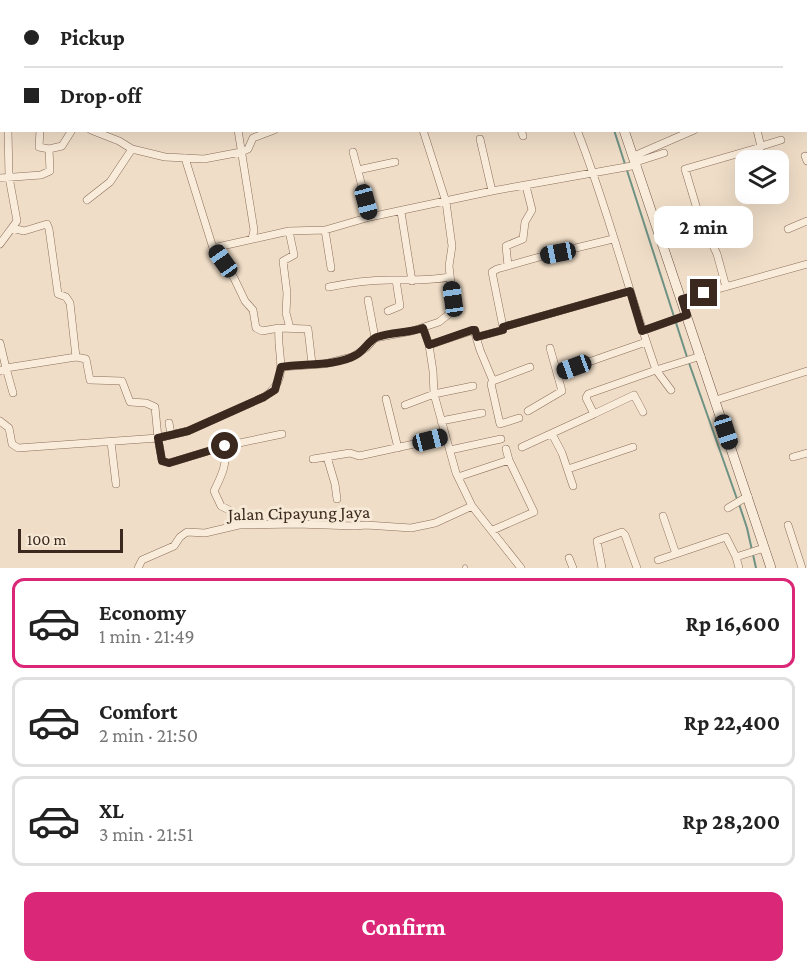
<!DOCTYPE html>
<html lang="en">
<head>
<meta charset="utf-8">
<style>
	body { margin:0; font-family:"Crimson Pro",serif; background:#f6f6f6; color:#222; height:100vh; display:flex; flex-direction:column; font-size:22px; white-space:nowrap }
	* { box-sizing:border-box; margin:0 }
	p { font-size:20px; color:#767676 }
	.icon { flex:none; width:33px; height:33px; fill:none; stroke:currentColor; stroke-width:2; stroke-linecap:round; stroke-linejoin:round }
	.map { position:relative; height:568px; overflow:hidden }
	.details { display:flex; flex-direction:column; background:#fff; flex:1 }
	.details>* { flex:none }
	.guide { position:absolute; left:0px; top:0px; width:807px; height:132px; box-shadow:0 6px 24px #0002; display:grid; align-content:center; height:132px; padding:0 24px; background:#fff }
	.controls { position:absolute; left:735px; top:150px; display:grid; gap:12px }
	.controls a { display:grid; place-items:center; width:54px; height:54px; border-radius:12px; background:#fff; box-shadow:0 6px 24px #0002; font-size:30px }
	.scale { position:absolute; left:18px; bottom:15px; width:105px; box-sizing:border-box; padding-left:6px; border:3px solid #3b291f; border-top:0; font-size:16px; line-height:21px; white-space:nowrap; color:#3b291f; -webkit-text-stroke:4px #f6e9d6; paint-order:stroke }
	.end { position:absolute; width:27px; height:27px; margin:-14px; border:8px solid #3b291f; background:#fff; box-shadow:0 0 0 3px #fff }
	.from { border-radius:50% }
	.bubble { position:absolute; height:42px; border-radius:12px; background:#fff; box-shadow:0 6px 24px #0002; font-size:20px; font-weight:700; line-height:42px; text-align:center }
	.car { position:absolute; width:18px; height:36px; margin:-18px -9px; border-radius:8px; box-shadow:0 0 4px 2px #0007; background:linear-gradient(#222 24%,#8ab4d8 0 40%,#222 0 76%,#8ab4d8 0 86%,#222 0) }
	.guide b { display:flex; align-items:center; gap:21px; height:57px; font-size:22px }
	.guide b+b { border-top:2px solid #e0e0e0 }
	.guide i { width:15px; height:15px; background:#222 }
	ul { padding:10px 0 0; list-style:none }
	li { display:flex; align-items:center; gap:18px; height:90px; margin:0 12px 9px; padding:0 12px; border:3px solid #e0e0e0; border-radius:12px }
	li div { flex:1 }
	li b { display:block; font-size:22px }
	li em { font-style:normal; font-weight:700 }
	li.current { border-color:#db2777 }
	li>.icon { width:54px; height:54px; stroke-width:1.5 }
	.action { display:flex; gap:12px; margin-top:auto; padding:12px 24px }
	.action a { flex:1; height:69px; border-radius:12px; background:#db2777; color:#fff; font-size:24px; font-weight:700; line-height:69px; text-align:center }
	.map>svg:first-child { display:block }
</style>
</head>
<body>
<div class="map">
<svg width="807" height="568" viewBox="0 0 807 568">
	<rect width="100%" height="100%" fill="#efddc7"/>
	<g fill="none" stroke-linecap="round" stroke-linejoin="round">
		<path stroke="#6e9284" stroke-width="2" d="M564,0L565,2
			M614,130L687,357
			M689,363L737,499
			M739,504L747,528L756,568"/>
		<defs>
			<path id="service" d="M465,567V568"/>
			<path id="minor" d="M255,0V2
				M375,0V2
				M403,0L404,2
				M505,0L506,2
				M695,0V2
				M733,0L734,2
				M82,2V0
				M107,2V0
				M479,2L486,0
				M684,2L689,0
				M0,8V14
				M806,27L807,26
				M806,63L807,62
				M0,98H2
				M40,130L39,147L49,149L62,146L72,130
				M91,130L119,141L132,149L165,157L185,158L204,159L241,152L248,149L253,138L274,130
				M238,130L254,230L252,239
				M521,130L523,136
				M577,130C608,208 628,291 656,370L701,356
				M480,139L492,191
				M762,146L781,140
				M353,152L370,217
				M634,156L694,130
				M805,156L807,161
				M185,158L213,248L234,278L245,301L253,310L256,328L262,331L279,328L308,329L312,364
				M636,162L664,153
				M358,170L395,162
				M0,178L41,175L50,171L49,149
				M87,200L110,182L132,149
				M401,212L412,281
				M657,226L698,214
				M12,228L24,231L47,224L49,229L58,294L66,297L70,303L76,357L6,368L13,393
				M788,229L807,221
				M325,230L331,268
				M289,231L294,255L283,261L287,293L286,313L290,328
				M0,244L17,221L9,177L8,130
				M213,248L289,231L325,230L370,217L492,191L637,165
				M508,266L506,246L523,239L525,222L532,210L526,186
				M329,287C348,283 370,280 389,280C410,280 429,281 450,277
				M726,287L717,254L700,219L685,169L761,147L757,130
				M682,299L807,264
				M368,300L375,338
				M388,311L400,306L396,280
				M503,327L492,272L497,269L543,256L613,239
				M423,328L429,345
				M642,331L687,315
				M477,337L503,330V327L630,291
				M0,343L6,368L0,371
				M76,357L86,359L90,380L122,381L130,402L146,403L155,407L158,438L188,431L264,397C292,378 276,356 279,328
				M281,367L324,364L352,357L366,348L375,338L412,331L439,322L454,310L449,266L452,246L446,202L423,130
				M557,373L646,342
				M493,381L480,350L474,330L429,345L433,371L434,394L456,473L472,506L521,568
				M386,399L398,448
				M716,400L807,371
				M405,405L434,394L473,386
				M528,411L562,391L550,348
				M594,414L634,395L643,412
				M519,418L500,424L491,384L493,381L530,367
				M0,421L9,428L12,444L18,448L158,438L162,461L169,463L225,446L282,434
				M441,421L482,413
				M169,423L171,434
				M552,434L562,453L573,486
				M111,442L116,484
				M225,446C228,463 221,477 214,491L221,506L231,511L239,525
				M522,447L594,414L586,398L588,394L656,370L671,390
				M450,450L501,439
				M327,457L335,484L337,499
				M793,457L807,453
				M313,459L350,453L359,456L446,437
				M568,469L633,447
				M458,477L509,460
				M728,508L748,496
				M663,516L676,554L726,537L736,557L739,568
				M788,525L802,568
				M493,530L534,512L509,460L506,449
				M736,557L764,548
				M569,558L573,568
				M658,560L676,554
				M138,568L142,560L174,546L180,537L187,532L205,533L239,525L297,524L355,526L366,525L411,528L435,523L472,506
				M602,568L597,541L622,532L625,535L637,568"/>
			<path id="secondary" d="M578,0V2
				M624,130L771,568"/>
		</defs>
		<use href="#service" stroke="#8b6e5b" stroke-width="5"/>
		<use href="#minor" stroke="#8b6e5b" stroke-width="8"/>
		<use href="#secondary" stroke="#6d4f3f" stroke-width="10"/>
		<use href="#service" stroke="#faecda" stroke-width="4"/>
		<use href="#minor" stroke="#faecda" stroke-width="7"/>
		<use href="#secondary" stroke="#faecda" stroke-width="9"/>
	</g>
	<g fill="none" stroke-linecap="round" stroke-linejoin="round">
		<path stroke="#3b291f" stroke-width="8" d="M225,446L169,463L162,461L158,438L188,431L264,397L275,390L281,367C304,363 335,367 356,355C364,351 369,340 377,337C392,332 409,333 423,328L429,345L472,330H475L477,337L503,330V327L630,291L642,331L687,315L682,299L704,293"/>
	</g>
	<g text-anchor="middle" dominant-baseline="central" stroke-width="6" stroke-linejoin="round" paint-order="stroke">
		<g font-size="18" fill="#3b291f" stroke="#f6e9d6">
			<text transform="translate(299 513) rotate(-1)">Jalan Cipayung Jaya</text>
		</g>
	</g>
</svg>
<div class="controls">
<a><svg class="icon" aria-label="layers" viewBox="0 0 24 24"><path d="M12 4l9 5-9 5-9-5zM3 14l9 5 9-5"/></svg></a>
</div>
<div class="scale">100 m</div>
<i class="end from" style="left:225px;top:446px"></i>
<i class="end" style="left:704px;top:293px"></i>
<div class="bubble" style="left:654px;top:206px;width:99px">2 min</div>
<i class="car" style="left:366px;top:202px;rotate:165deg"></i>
<i class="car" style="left:558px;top:253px;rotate:259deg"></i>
<i class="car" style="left:223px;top:261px;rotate:325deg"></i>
<i class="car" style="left:453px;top:299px;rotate:352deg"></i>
<i class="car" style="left:574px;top:367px;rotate:250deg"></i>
<i class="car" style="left:726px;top:432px;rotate:162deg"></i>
<i class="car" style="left:430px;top:440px;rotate:76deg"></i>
<div class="guide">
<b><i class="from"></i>Pickup</b>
<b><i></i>Drop-off</b>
</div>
</div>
<section class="details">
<ul>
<li class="current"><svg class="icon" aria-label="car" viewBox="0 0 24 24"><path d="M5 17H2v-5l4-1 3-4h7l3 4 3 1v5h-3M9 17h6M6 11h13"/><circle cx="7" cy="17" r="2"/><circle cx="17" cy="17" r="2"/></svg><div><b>Economy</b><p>1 min · 21:49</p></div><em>Rp 16,600</em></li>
<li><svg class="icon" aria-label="car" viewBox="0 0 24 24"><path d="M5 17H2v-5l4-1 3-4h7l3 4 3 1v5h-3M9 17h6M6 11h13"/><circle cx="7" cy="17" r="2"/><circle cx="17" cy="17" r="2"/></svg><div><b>Comfort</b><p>2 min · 21:50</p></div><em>Rp 22,400</em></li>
<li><svg class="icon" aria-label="car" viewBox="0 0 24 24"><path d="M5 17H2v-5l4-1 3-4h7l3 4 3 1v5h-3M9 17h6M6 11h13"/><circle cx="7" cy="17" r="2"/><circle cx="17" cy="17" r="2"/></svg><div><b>XL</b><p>3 min · 21:51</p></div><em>Rp 28,200</em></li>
</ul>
<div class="action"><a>Confirm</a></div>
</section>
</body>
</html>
